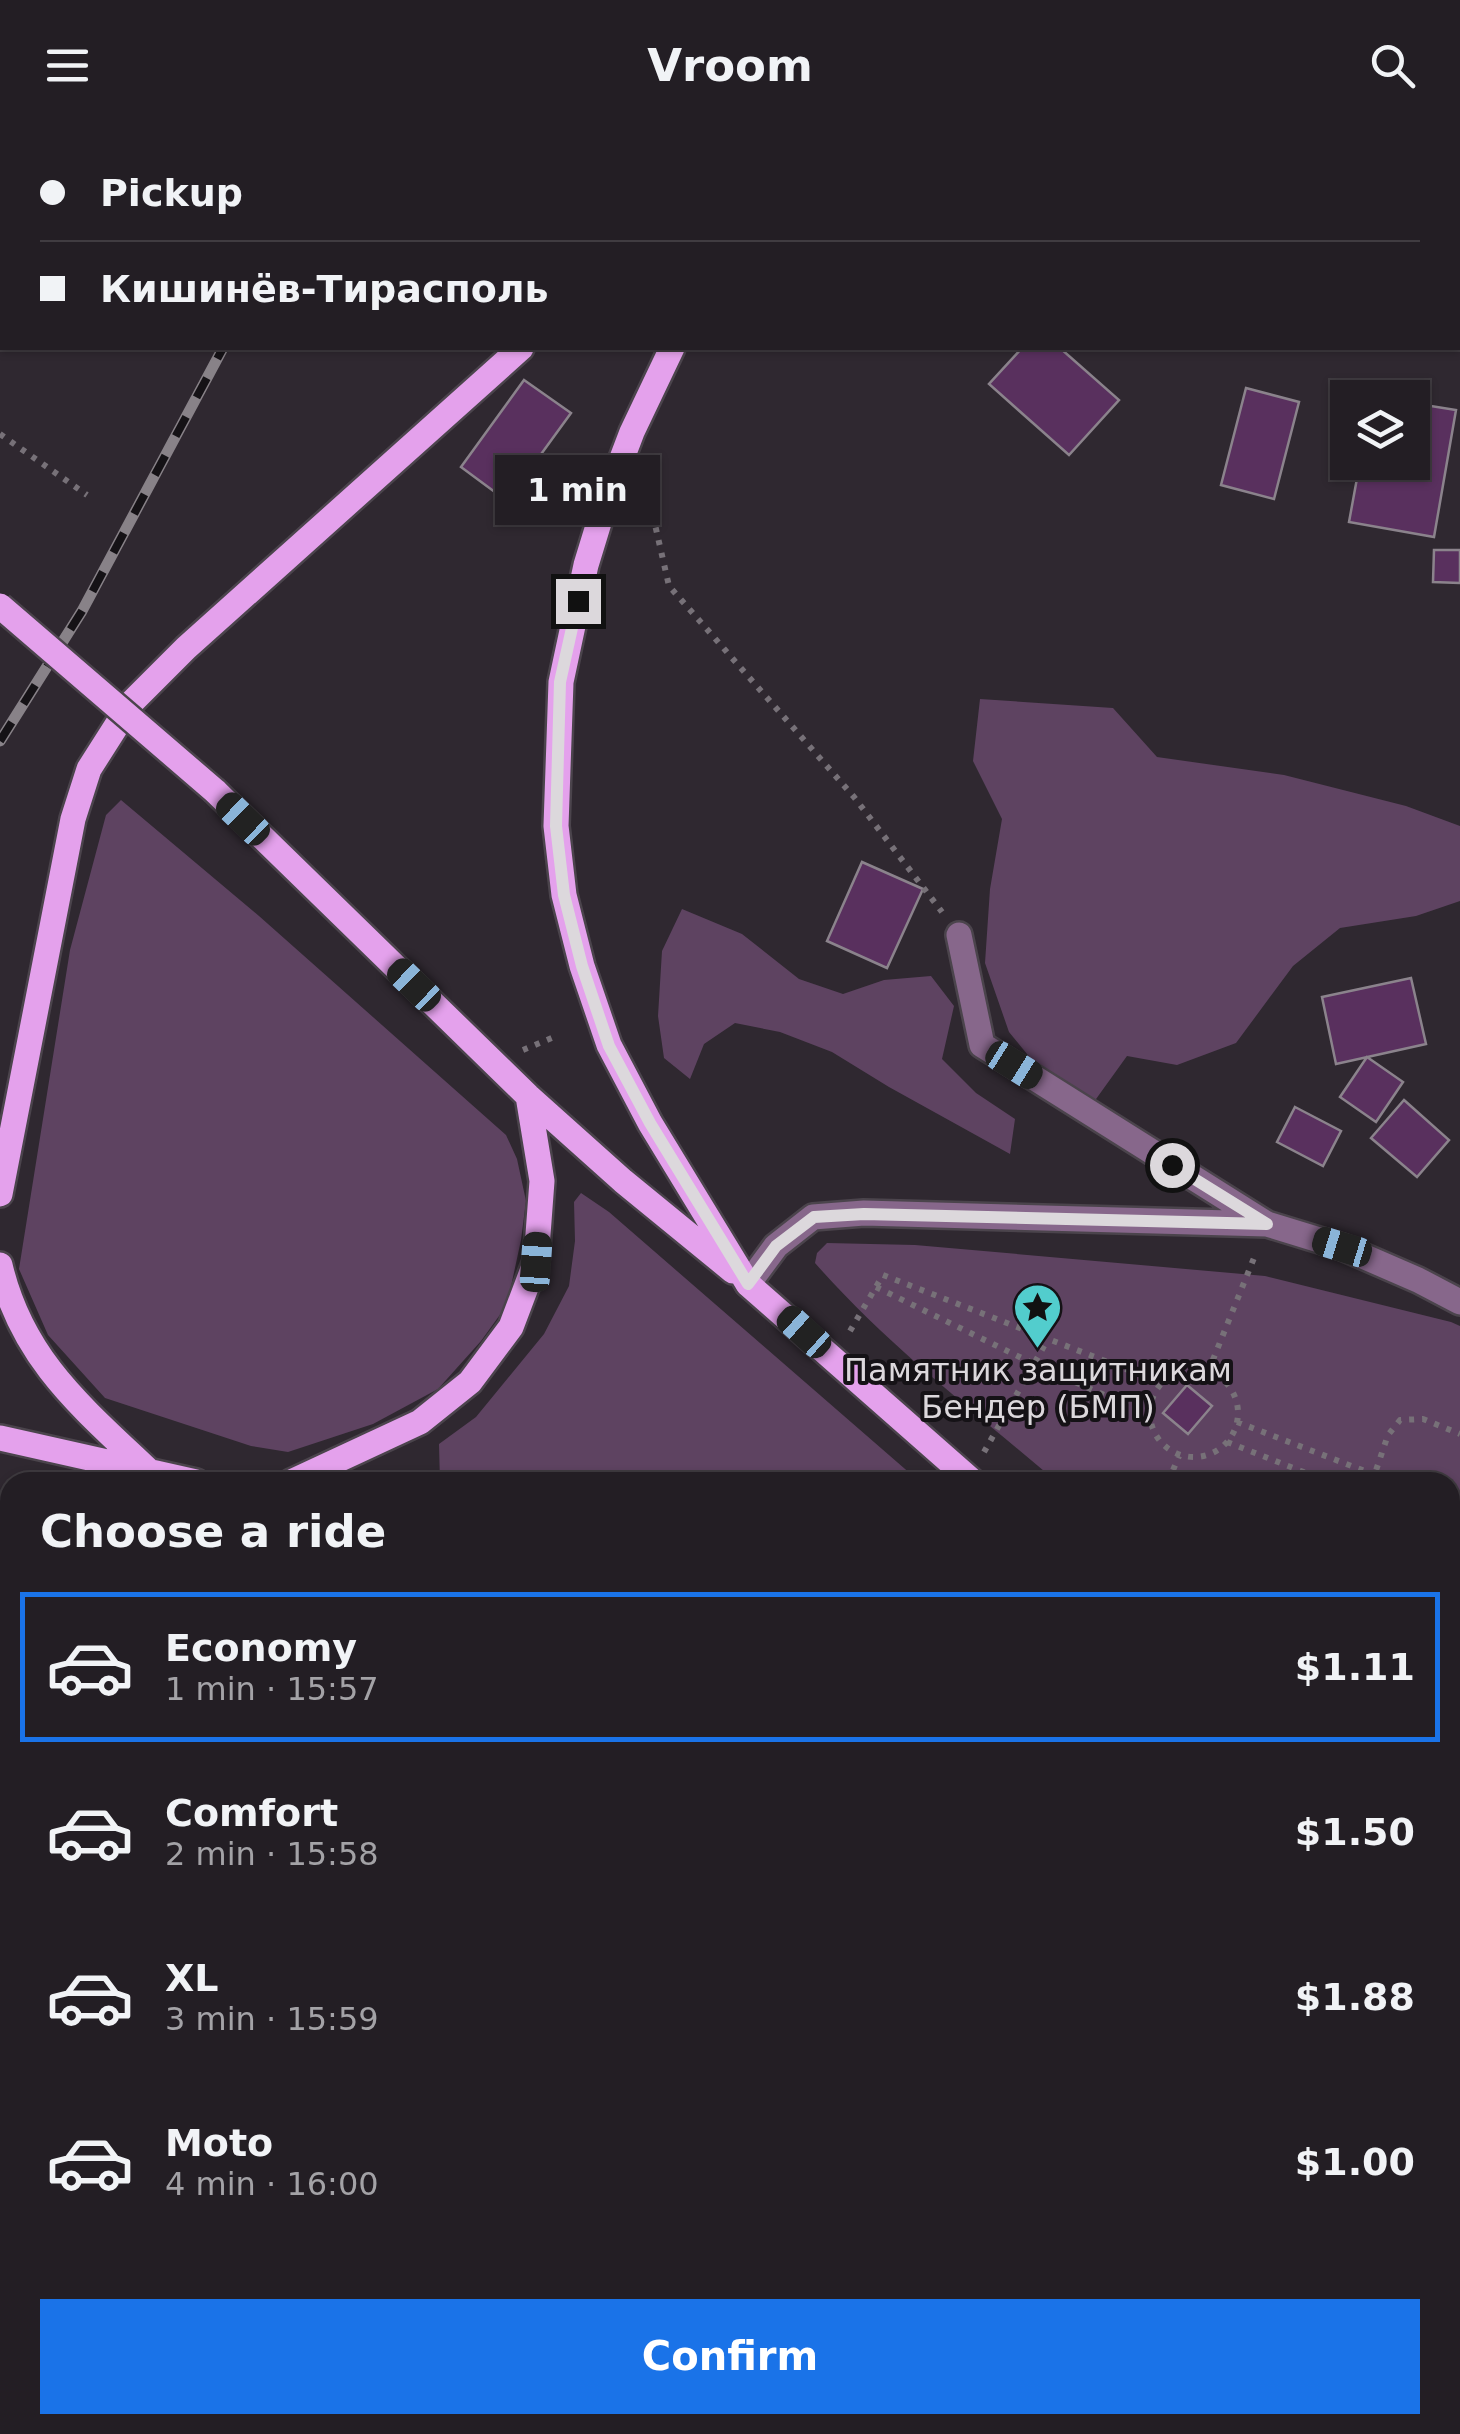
<!DOCTYPE html>
<html lang="en">
<head>
<meta charset="utf-8">
<style>
	body { margin:0; font-family:"DejaVu Sans",sans-serif; background:#2b272c; color:#f1f3f6; height:100vh; display:flex; flex-direction:column; font-size:38px; white-space:nowrap }
	* { box-sizing:border-box; margin:0 }
	p { font-size:32px; color:#a3a2a6 }
	.icon { flex:none; width:55px; height:55px; fill:none; stroke:currentColor; stroke-width:2; stroke-linecap:round; stroke-linejoin:round }
	.map { position:relative; flex:1; overflow:hidden }
	.sheet { position:absolute; left:0px; top:1342px; width:1460px; height:962px; display:flex; flex-direction:column; background:#231e24; border-radius:30px 30px 0 0; box-shadow:0 2px 8px #0004,0 0 0 2px #403c41 }
	.sheet>* { flex:none }
	.banner { position:absolute; left:0px; top:0px; width:1460px; height:220px; box-shadow:0 2px 8px #0004,0 0 0 2px #403c41; display:grid; align-content:center; height:220px; padding:0 40px; background:#231e24 }
	.fabs { position:absolute; left:1330px; top:250px; display:grid; gap:20px }
	.fabs a { display:grid; place-items:center; width:100px; height:100px; border-radius:0px; background:#231e24; box-shadow:0 2px 8px #0004,0 0 0 2px #403c41; font-size:50px }
	.end { position:absolute; width:45px; height:45px; margin:-22px; border:12px solid #dcd8dc; background:#111; box-shadow:0 0 0 5px #111 }
	.from { border-radius:50% }
	.bubble { position:absolute; height:70px; border-radius:0px; background:#231e24; box-shadow:0 2px 8px #0004,0 0 0 2px #403c41; font-size:32px; font-weight:700; line-height:70px; text-align:center }
	.car { position:absolute; width:30px; height:60px; margin:-30px -15px; border-radius:12px; box-shadow:0 0 8px 2px #0007; background:linear-gradient(#222 24%,#8ab4d8 0 40%,#222 0 76%,#8ab4d8 0 86%,#222 0) }
	.banner b { display:flex; align-items:center; gap:35px; height:95px; font-size:38px }
	.banner b+b { border-top:2px solid #403c41 }
	.banner i { width:25px; height:25px; background:#f1f3f6 }
	ul { padding:0; list-style:none }
	li { display:flex; align-items:center; gap:30px; height:150px; margin:0 20px 15px; padding:0 20px; border:5px solid transparent; border-radius:0px }
	li div { flex:1 }
	li b { display:block; font-size:38px }
	li em { font-style:normal; font-weight:700 }
	li.on { border-color:#1a73e8 }
	li>.icon { width:90px; height:90px; stroke-width:1.5 }
	h2 { padding:0 40px; font-size:45px; line-height:120px }
	.primary-button { display:flex; gap:20px; margin-top:auto; padding:20px 40px }
	.primary-button a { flex:1; height:115px; border-radius:0px; background:#1a73e8; color:#fff; font-size:40px; font-weight:700; line-height:115px; text-align:center }
	header { display:flex; justify-content:space-between; align-items:center; height:130px; padding:0 40px; background:#231e24; font-size:45px; font-weight:700 }
	.map>svg:first-child { display:block }
</style>
</head>
<body>
<header><svg class="icon" aria-label="menu" viewBox="0 0 24 24"><path d="M4 6h16M4 12h16M4 18h16"/></svg>Vroom<svg class="icon" aria-label="search" viewBox="0 0 24 24"><circle cx="10" cy="10" r="6"/><path d="M15 15l6 6"/></svg></header>
<div class="map">
<svg width="1460" height="2304" viewBox="0 0 1460 2304">
	<rect width="100%" height="100%" fill="#2f2830"/>
	<path fill="#5e4361" d="M980,569L1113,578L1157,627L1284,645L1406,676L1460,696V771L1416,786L1340,798L1293,836L1236,913L1177,935L1127,926L1091,976L1045,946L1009,902L985,833L990,759L1002,689L973,631Z
		M121,670L259,786L506,1005L517,1029L526,1071L521,1110L507,1175L481,1211L438,1259L373,1294L288,1322L251,1316L105,1268L48,1205L19,1139L70,820L106,685Z
		M682,779L742,804L799,849L843,864L884,850L931,846L954,876L942,929L976,963L1015,989L1010,1024L889,957L832,922L780,902L735,893L704,914L690,949L664,928L658,886L662,821Z
		M581,1063L609,1082L920,1352H440L439,1314L476,1287L544,1204L569,1156L575,1111L574,1072Z
		M827,1113L915,1115L1265,1146L1451,1192L1460,1196V1438L1450,1454V1352H1057C975,1282 887,1215 815,1133L817,1123Z
		M1450,1824L1460,1831V2097L1450,2107Z"/>
	<path fill="#59305e" stroke="#8b838c" stroke-width="2.5" d="M1022,218H1060L1119,270L1069,325L989,254Z
		M524,250L571,283L507,371L461,337Z
		M1246,258L1299,272L1274,369L1221,355Z
		M1412,273L1456,280L1434,407L1349,392L1360,332H1412Z
		M1434,420H1460V453L1433,452Z
		M862,732L923,759L887,838L827,811Z
		M1411,848L1426,914L1336,934L1322,867Z
		M1367,927L1403,952L1376,992L1340,967Z
		M1404,970L1449,1010L1417,1047L1371,1008Z
		M1295,977L1341,1001L1323,1036L1277,1012Z
		M1187,1255L1212,1276L1188,1304L1163,1283Z
		M1453,1545L1460,1550V1667L1450,1661V1550Z
		M0,1581L10,1590V1651L0,1662Z"/>
	<g fill="none" stroke-linecap="round" stroke-linejoin="round">
		<defs>
			<path id="minor" d="M959,805L982,915L1267,1094
				M748,1154L776,1116L813,1087L864,1083L1267,1094L1342,1117L1418,1150L1460,1172"/>
			<path id="major" d="M699,2L700,0
				M774,2L775,0
				M672,218L632,302L605,373L586,435L561,552L556,696L564,765L582,836L609,915L650,993L748,1154L973,1352
				M215,661L528,966L623,1051L733,1141
				M0,1064L73,689L89,639L131,573L186,518L521,218
				M0,1135C22,1230 84,1279 151,1343
				M0,1308L196,1352
				M291,1352L420,1292L470,1252L511,1197L536,1131L542,1051L528,966
				M1450,1773L1460,1780
				M1450,2161L1460,2151
				M1450,2287L1460,2302
				M1298,2304L1307,2295"/>
		</defs>
		<use href="#minor" stroke="#4b444c" stroke-width="30"/>
		<use href="#major" stroke="#4b444c" stroke-width="30"/>
		<path stroke="#777178" stroke-width="6" stroke-dasharray="5 8" stroke-linecap="butt" d="M1075,0L1080,2
			M1458,193L1460,194
			M0,304L87,365
			M652,346L651,377L669,456L854,667L942,782
			M523,920L554,907
			M876,1157L1034,1234L1150,1285
			M850,1201L883,1145L1162,1253
			M1150 1283a44 44 0 1 1 88 0a44 44 0 1 1-88 0Z
			M1208,1242L1256,1123
			M1237,1292L1375,1345
			M1227,1312L1329,1352
			M984,1322L1048,1209
			M1168,1352L1179,1326
			M1372,1352L1388,1305L1400,1290L1423,1289L1460,1304
			M1450,1378L1460,1361
			M1450,1918L1460,1921
			M1450,2244L1460,2234
			M1388,2301L1395,2295"/>
		<use href="#minor" stroke="#87678b" stroke-width="25"/>
		<use href="#major" stroke="#e4a1ec" stroke-width="25"/>
		<defs>
			<path id="rail" d="M338,2L339,0
				M0,611L82,481L223,218"/>
		</defs>
		<use href="#rail" stroke="#888288" stroke-width="11"/>
		<use href="#rail" stroke="#151216" stroke-width="8" stroke-dasharray="22" stroke-linecap="butt"/>
		<defs>
			<path id="major-bridge" d="M0,476L215,661"/>
		</defs>
		<use href="#major-bridge" stroke="#4b444c" stroke-width="30" stroke-linecap="butt"/>
		<use href="#major-bridge" stroke="#e4a1ec" stroke-width="25"/>
	</g>
	<g fill="none" stroke-linecap="round" stroke-linejoin="round">
		<path stroke="#dcd8dc" stroke-width="12" d="M578,471L560,552L556,696L564,765L582,836L609,916L650,993L748,1154L776,1116L814,1087L864,1084L1267,1094L1172,1035"/>
	</g>
	<defs>
		<symbol id="sight-pin" viewBox="-11 -11 22 30"><path d="M0 17L-7.5 6A9.5 9.5 0 1 1 7.5 6Z" fill="#52cdcd" stroke="#151216"/><path d="M0-6L1.8-2.2L6-1.7L2.9 1.2L3.7 5.4L0 3.3L-3.7 5.4L-2.9 1.2L-6-1.7L-1.8-2.2Z" fill="#111"/></symbol>
	</defs>
	<g fill-rule="evenodd">
		<use href="#sight-pin" x="1010" y="1150" width="55" height="75"/>
	</g>
	<g text-anchor="middle" dominant-baseline="central" stroke-width="8" stroke-linejoin="round" paint-order="stroke">
		<g font-size="32" fill="#dcd8dc" stroke="#151216">
			<text x="1038" y="1240">Памятник защитникам<tspan x="1038" dy="37">Бендер (БМП)</tspan></text>
		</g>
	</g>
</svg>
<div class="fabs">
<a><svg class="icon" aria-label="layers" viewBox="0 0 24 24"><path d="M12 4l9 5-9 5-9-5zM3 14l9 5 9-5"/></svg></a>
</div>
<i class="end from" style="left:1172px;top:1035px"></i>
<i class="end" style="left:578px;top:471px"></i>
<div class="bubble" style="left:495px;top:325px;width:165px">1 min</div>
<i class="car" style="left:243px;top:689px;rotate:314deg"></i>
<i class="car" style="left:414px;top:855px;rotate:314deg"></i>
<i class="car" style="left:1014px;top:935px;rotate:122deg"></i>
<i class="car" style="left:1342px;top:1117px;rotate:287deg"></i>
<i class="car" style="left:536px;top:1132px;rotate:4deg"></i>
<i class="car" style="left:804px;top:1202px;rotate:312deg"></i>
<div class="banner">
<b><i class="from"></i>Pickup</b>
<b><i></i>Кишинёв-Тирасполь</b>
</div>
<section class="sheet">
<h2>Choose a ride</h2>
<ul>
<li class="on"><svg class="icon" aria-label="car" viewBox="0 0 24 24"><path d="M5 17H2v-5l4-1 3-4h7l3 4 3 1v5h-3M9 17h6M6 11h13"/><circle cx="7" cy="17" r="2"/><circle cx="17" cy="17" r="2"/></svg><div><b>Economy</b><p>1 min · 15:57</p></div><em>$1.11</em></li>
<li><svg class="icon" aria-label="car" viewBox="0 0 24 24"><path d="M5 17H2v-5l4-1 3-4h7l3 4 3 1v5h-3M9 17h6M6 11h13"/><circle cx="7" cy="17" r="2"/><circle cx="17" cy="17" r="2"/></svg><div><b>Comfort</b><p>2 min · 15:58</p></div><em>$1.50</em></li>
<li><svg class="icon" aria-label="car" viewBox="0 0 24 24"><path d="M5 17H2v-5l4-1 3-4h7l3 4 3 1v5h-3M9 17h6M6 11h13"/><circle cx="7" cy="17" r="2"/><circle cx="17" cy="17" r="2"/></svg><div><b>XL</b><p>3 min · 15:59</p></div><em>$1.88</em></li>
<li><svg class="icon" aria-label="car" viewBox="0 0 24 24"><path d="M5 17H2v-5l4-1 3-4h7l3 4 3 1v5h-3M9 17h6M6 11h13"/><circle cx="7" cy="17" r="2"/><circle cx="17" cy="17" r="2"/></svg><div><b>Moto</b><p>4 min · 16:00</p></div><em>$1.00</em></li>
</ul>
<div class="primary-button"><a>Confirm</a></div>
</section>
</div>
</body>
</html>
